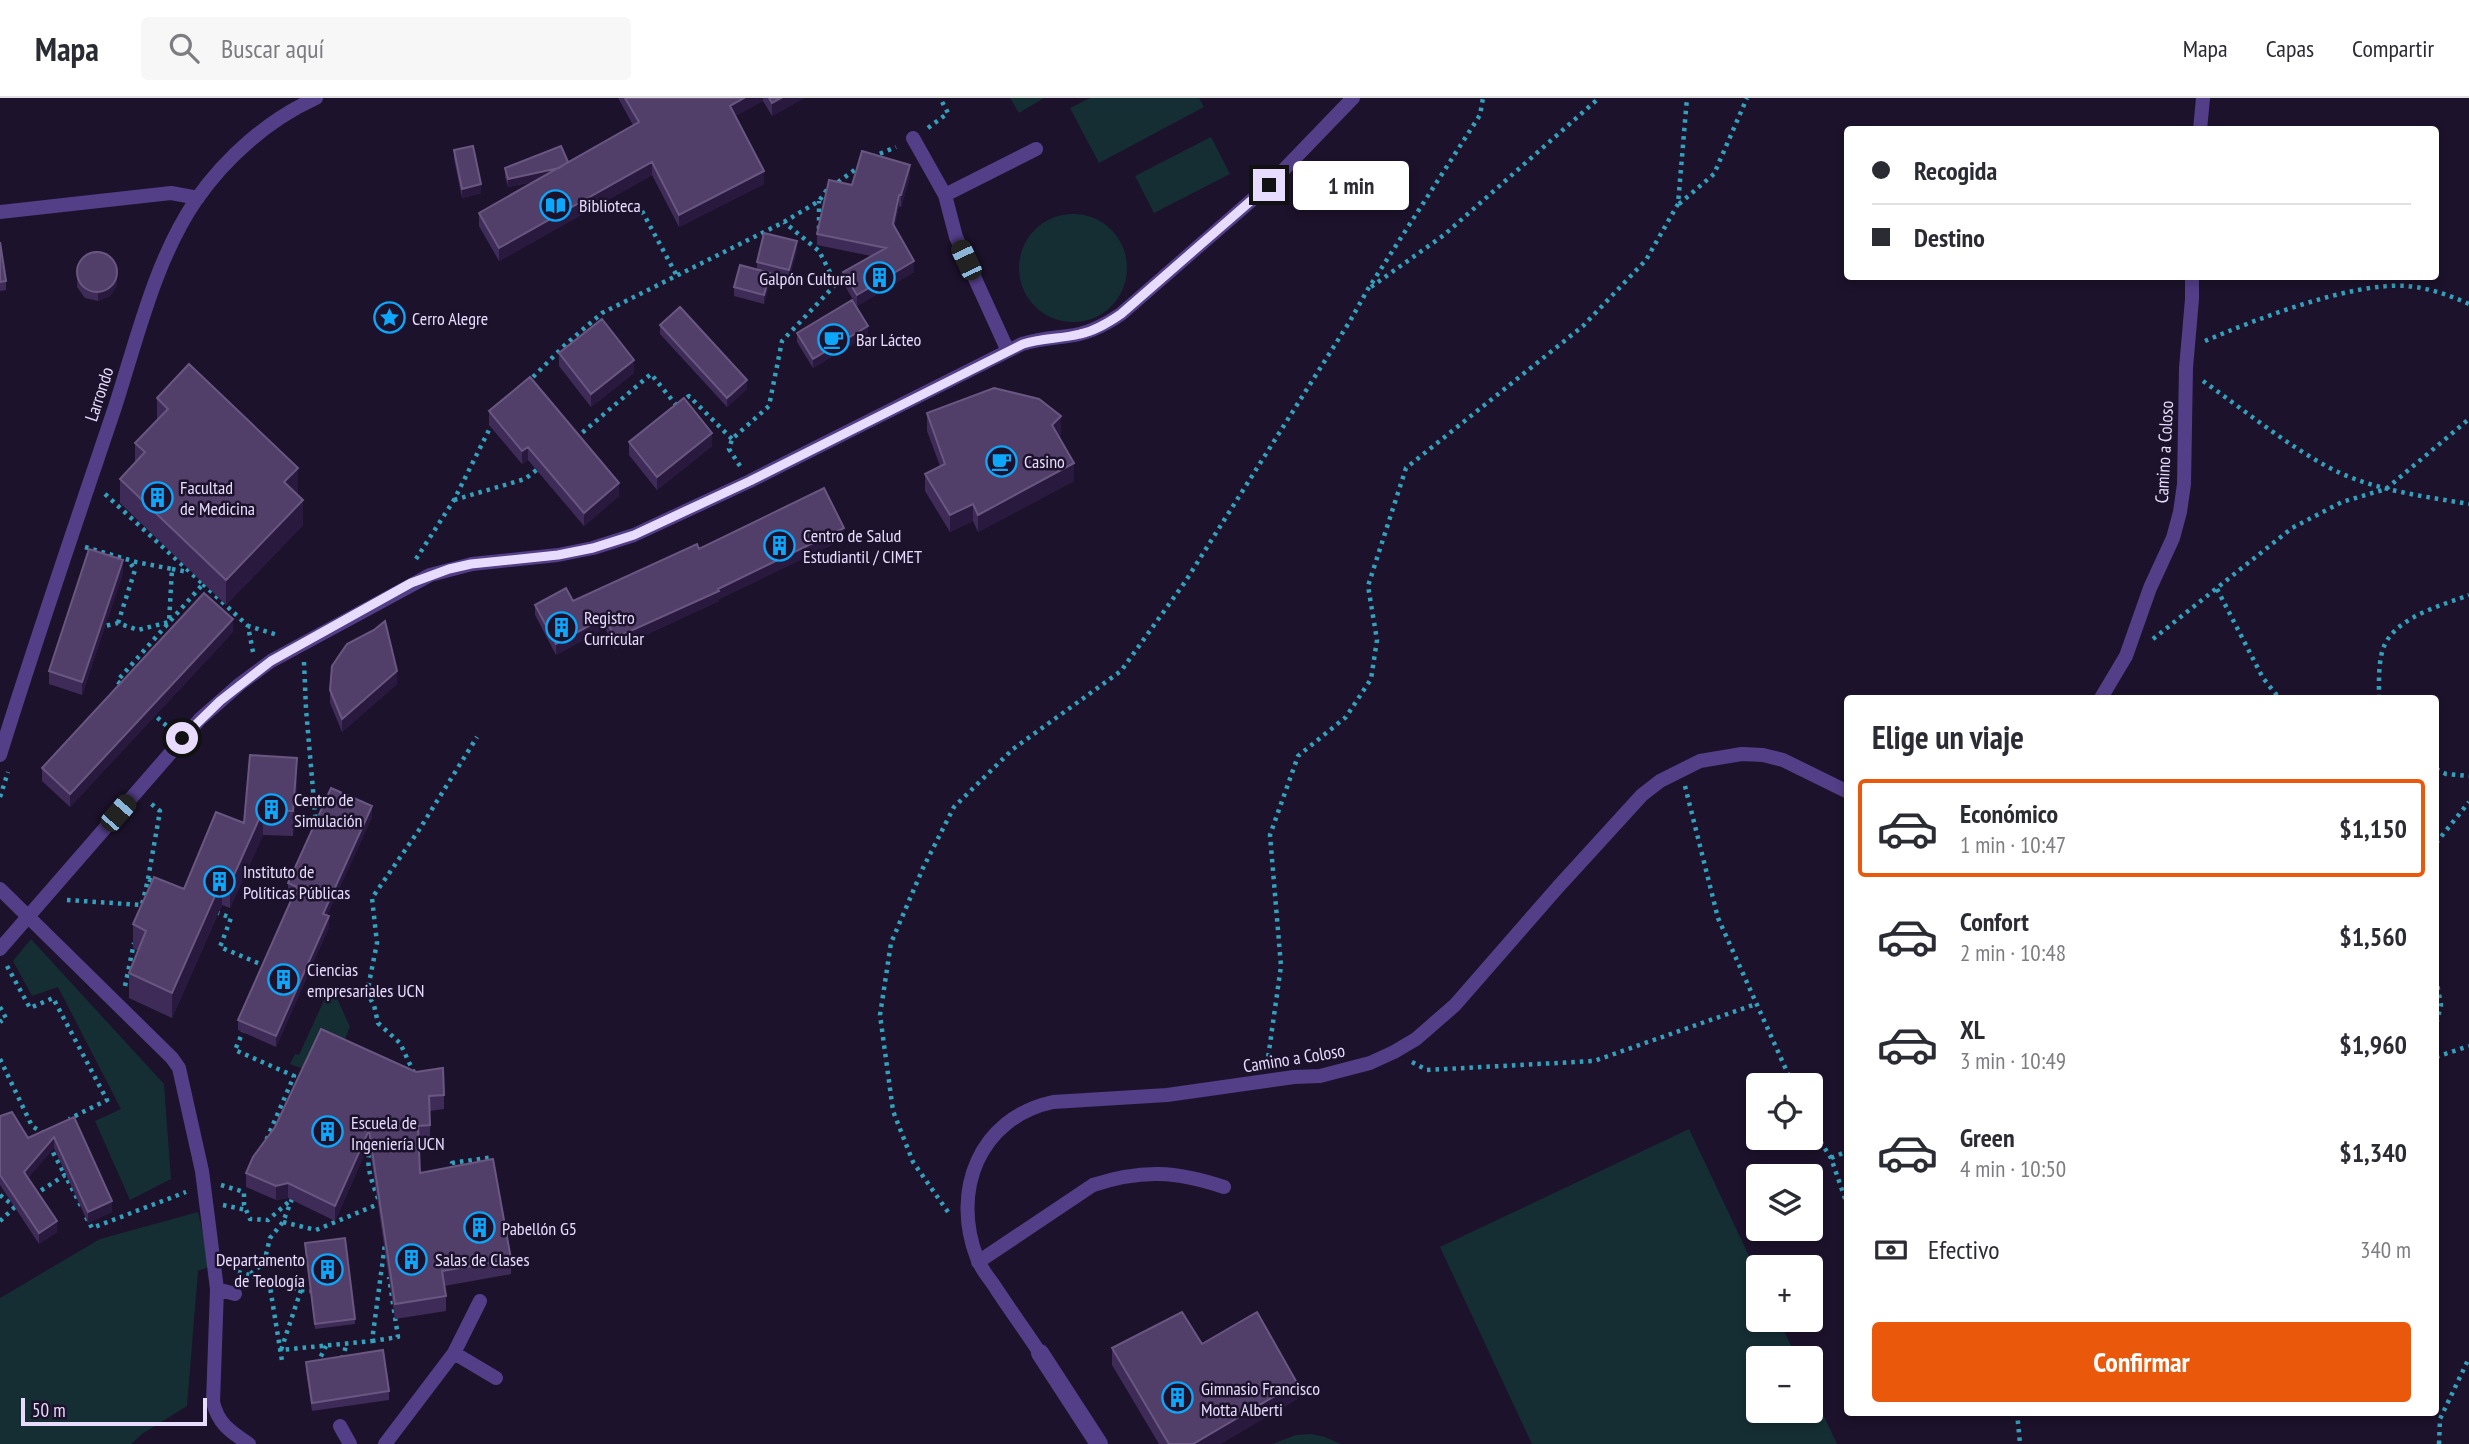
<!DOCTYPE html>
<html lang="es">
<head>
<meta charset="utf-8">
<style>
	body { margin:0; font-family:"PT Sans Narrow",sans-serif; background:#f7f7f7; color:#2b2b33; height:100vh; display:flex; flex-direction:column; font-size:26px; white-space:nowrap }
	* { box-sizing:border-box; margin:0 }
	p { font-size:23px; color:#7c7c81 }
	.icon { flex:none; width:38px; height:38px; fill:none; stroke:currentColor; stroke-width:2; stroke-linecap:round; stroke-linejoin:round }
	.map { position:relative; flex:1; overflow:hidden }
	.drawer { position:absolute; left:1844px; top:597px; width:595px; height:721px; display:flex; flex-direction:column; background:#fff; border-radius:7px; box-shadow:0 4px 10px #0003 }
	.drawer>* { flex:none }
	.hud { position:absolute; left:1844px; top:28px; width:595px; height:154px; border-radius:7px; box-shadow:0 4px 10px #0003; display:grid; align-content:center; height:154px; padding:0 28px; background:#fff }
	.buttons { position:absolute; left:1746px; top:975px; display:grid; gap:14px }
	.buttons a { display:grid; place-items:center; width:77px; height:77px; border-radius:7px; background:#fff; box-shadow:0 4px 10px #0003; font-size:35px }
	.scale { position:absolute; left:21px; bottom:18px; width:186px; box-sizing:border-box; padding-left:7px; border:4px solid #e8dcfe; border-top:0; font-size:19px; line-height:24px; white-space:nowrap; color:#e8dcfe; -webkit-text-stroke:5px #1c122b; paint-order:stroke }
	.end { position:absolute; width:32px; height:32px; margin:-16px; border:9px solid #e8dcfe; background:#111; box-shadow:0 0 0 4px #111 }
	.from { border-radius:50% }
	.bubble { position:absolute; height:49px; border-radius:7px; background:#fff; box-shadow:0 4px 10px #0003; font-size:23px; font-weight:700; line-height:49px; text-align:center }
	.car { position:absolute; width:21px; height:42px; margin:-21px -10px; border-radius:9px; box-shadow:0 0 5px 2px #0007; background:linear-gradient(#222 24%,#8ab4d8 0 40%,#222 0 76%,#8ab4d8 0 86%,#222 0) }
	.hud b { display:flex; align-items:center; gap:24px; height:66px; font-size:26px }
	.hud b+b { border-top:2px solid #e1e1e2 }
	.hud i { width:18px; height:18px; background:#2b2b33 }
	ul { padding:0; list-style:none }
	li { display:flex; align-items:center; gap:21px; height:98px; margin:0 14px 10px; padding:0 14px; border:4px solid transparent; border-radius:7px }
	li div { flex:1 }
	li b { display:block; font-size:26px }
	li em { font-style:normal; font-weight:700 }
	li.current { border-color:#ea580c }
	li>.icon { width:63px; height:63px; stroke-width:1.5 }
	h2 { padding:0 28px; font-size:32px; line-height:84px }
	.pay { display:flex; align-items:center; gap:18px; height:77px; padding:0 28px; font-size:26px }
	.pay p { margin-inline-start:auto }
	.primary-button { display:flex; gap:14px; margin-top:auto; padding:14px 28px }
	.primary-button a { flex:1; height:80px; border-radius:7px; background:#ea580c; color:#fff; font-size:28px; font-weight:700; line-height:80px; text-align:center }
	header { display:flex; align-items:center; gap:42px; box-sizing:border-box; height:98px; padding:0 35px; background:#fff; border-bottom:2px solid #e1e1e2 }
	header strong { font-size:33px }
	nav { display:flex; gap:38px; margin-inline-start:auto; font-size:24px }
	.search { width:490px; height:63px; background:#f7f7f7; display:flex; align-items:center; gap:18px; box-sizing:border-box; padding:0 24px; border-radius:7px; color:#7c7c81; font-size:26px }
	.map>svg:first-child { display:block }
</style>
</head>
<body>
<header>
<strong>Mapa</strong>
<div class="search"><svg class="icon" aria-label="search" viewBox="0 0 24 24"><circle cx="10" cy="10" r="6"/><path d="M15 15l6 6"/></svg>Buscar aquí</div>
<nav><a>Mapa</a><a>Capas</a><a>Compartir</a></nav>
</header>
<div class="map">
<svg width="2469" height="1346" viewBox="0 0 2469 1346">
	<rect width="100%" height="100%" fill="#1c122b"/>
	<path fill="#152e34" d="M1010,0H1044L1019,15Z
		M1090,0H1199L1204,9L1099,65L1070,10Z
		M1211,39L1230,76L1154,115L1135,78Z
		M1019 170a54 54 0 1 1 108 0a54 54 0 1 1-108 0Z
		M31,841L164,986L171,1081L130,1102L95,1023L121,1011L58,889L32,898L13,863Z
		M331,887L350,929L341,950L306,972L290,966L295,956L299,957Z
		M1689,1031L1759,1179V1222H1779L1797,1260H1759V1312H1811V1291L1837,1346H1532L1440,1149Z
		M198,1114L211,1168L198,1173L187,1308L142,1336L131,1346H0V1200L100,1141Z
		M1311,1336L1325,1339L1341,1346H1272L1296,1337Z"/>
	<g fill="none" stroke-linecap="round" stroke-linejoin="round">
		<path stroke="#33a1bb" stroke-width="4.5" stroke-dasharray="3.5 5" stroke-linecap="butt" d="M928,30L948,15L940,0
			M872,59L896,49
			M1679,106L1714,76L1747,0
			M642,113L677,178
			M819,131V103
			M1371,189L1444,137L1599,0
			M2205,243C2257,221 2351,184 2407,188C2429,190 2449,197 2469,206
			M2203,283C2244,312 2284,345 2328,369C2371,392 2422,398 2469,406
			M527,285L566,246L602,215L784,124L819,103L826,93L860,68
			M576,340L651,276L677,308L689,298L732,341
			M740,368L729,351L732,341L769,308L782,243L836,186L819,153L784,124
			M105,396L203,486L117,583L124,589
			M454,402L525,381L539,370
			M85,449L136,464L172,471L169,524L138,532L118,525L105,528
			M416,461L454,402L492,326
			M172,471L188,474
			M203,486L248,528
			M2217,491L2263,580L2279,600
			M118,525L135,472L129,463
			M2153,541L2292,430L2342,404L2386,391L2469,321
			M253,554L248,528L278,537
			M304,564L306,611L316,727
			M2379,600C2379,584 2378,560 2385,546C2399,518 2443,507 2469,497
			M151,614L168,629
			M2436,671L2446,676L2469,678
			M1685,688L1718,820L1793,987
			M0,699L8,674
			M2436,745L2469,704
			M148,781L160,713L149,704
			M67,802L142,807L148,781L156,784
			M216,814L231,820L220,849L265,868
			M7,868L30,910L53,900L107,1002L69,1021
			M2436,880L2441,907L2436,927
			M125,888L134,845
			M0,909L6,920L0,924
			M244,931L235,952L294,978L265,1045
			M2436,959L2469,948
			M0,961L32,1028L44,1036
			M1412,964L1427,972L1594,963L1756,906
			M1267,967L1281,868L1270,737L1298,658L1346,619L1371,581L1377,542L1368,488L1406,370L1583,228L1646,162L1678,106L1687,0
			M414,975L400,945L378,925L374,907L367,895L377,845L372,800L419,732L477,639
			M1811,1029L1831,1060L1848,1109
			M49,1047L65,1077
			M372,1048C363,1065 373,1086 379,1103
			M1831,1060L1848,1053
			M452,1074V1065L493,1059
			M221,1087L244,1094V1107L250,1121L268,1122L292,1101L283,1124L270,1140L264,1165L249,1177L301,1192L281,1252L372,1243L385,1146
			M0,1097L15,1109
			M34,1097L65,1077L81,1108
			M223,1107L246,1112
			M948,1114L913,1064L893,1013L880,917L891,845L923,770L954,709L1013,651L1121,573L1185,484L1350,223L1368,191L1480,17L1483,0
			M86,1119L92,1130L186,1094
			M0,1123L17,1107
			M283,1124L316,1132L381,1105
			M238,1174L249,1177
			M269,1183L282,1263
			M301,1192L310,1193
			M372,1243L398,1239L389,1179
			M342,1261L347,1245
			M317,1266L326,1248
			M2017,1314L2020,1346
			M2439,1346L2440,1321L2469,1260"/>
		<path stroke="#533e88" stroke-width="14" d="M2200,32L2203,0
			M913,40L945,97
			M0,114L171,95L198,100
			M1008,253L956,139L945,97L1036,51
			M2101,600L2126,558L2150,490L2173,440L2180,414L2184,386L2186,270L2192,201V178
			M0,657C36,541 76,425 115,309C137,241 155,162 196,102C226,59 268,22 316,0
			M0,791L172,960L179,970L202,1073L217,1191L213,1304C218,1326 231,1334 249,1346
			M0,851L200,621L240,586L271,563L430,477L472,466L558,457L593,450L634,437L750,383L1022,246C1038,241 1052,240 1068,238C1088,236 1105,227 1121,216L1269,87L1353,0
			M978,1164L1093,1087C1142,1071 1176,1073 1224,1089
			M217,1191L235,1196
			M454,1255L496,1280
			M1040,1255C1026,1234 1011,1213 997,1192C991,1182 981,1172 977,1160C951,1093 979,1020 1053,1004L1167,997L1294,979L1320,978L1370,965L1394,954L1416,941L1455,907L1558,789L1642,697L1660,683L1700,663L1742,656L1763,657L1783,662L1848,694
			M340,1328L350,1346
			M385,1346L454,1255L480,1203"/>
		<path stroke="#533e88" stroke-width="18" d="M1040,1255L1099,1346"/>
	</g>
	<path fill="#3f2b58" d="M618,0H804L772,18L763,3L735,18L764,86L679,129L652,77L499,163L479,128V115L533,84L508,89L505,79V70L568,64L633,27Z
		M454,52L481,95L462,100L454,61Z
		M910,79L901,109L899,108L894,129L914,174L857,208L843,185V174L871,158L817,147V136L852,87Z
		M0,144L6,183V192L0,193Z
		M797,152L789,181L770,176V184L764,206L734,198V189L757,171V164Z
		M78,167L117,171V187L110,198L98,203L85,200L77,189Z
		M660,227L747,291L727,309L660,236Z
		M797,235L868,237L813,270L797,244Z
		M559,255L634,275L591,309L559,268Z
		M157,300L298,395L297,396L303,427L226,507L120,405V381L135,365V345L157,322Z
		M489,313L619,398L584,428L528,362L522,366L489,327Z
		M927,315L1061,336L1059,338L1074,383L978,434L973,423L950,434L925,393V376L940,368L927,333Z
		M629,344L712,348L657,392L629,357Z
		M844,441L719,501V503L615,551L605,530L556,557L535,517V507L573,503L699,451Z
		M123,475L82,597L49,586V573Z
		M374,532L397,586L342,634L330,605V592Z
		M233,534L70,709L42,683V670Z
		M297,685L293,738L263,737L230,810L222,807L172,920L129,900V875L138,853L133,850V826L184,791L244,725Z
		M372,719L327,817L329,829L276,949L238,932V922L293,798L288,796V785Z
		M321,931L444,997V1011L430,1013V1041L419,1043L420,1075L511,1161V1176L444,1188L446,1198V1213L395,1221L369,1046L335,1123L288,1100L276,1102L246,1089V1075L275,1029Z
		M0,1018L28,1040L74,1019L112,1114L88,1125L54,1050L28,1080L57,1134L39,1146L0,1087Z
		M305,1150L355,1221V1226L315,1231Z
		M1202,1246L1297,1301L1220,1346H1159L1112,1267V1250Z
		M306,1264L389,1293V1302L312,1313L306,1273Z"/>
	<path fill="#29193e" d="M744,0H763V3L730,21V8Z
		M781,0H804L772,18V5Z
		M652,64V77L499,163V150Z
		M569,67V76L508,89V81Z
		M910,67V79L901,109V97Z
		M764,73V86L679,129V117Z
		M481,86V95L462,100V91Z
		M899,97V108L893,137V126Z
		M797,143V152L789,181V172Z
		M914,163V174L857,208V197Z
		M770,175V184L764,206V197Z
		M117,178V187L110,198L98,203V194Z
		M868,228V237L813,270V261Z
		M634,262V275L591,309V296Z
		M747,282V291L727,309V300Z
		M1061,318V336L1052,344V327Z
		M712,335V348L657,392V379Z
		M528,349V362L522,366V353Z
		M1074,365V383L978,434V417Z
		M298,370V395L284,409V384Z
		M619,385V398L584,428V415Z
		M303,402V427L226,507V482Z
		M973,406V423L950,434V417Z
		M844,430V441L719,501V503L615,551V540Z
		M123,462V475L82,597V584Z
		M605,519V530L556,557V546Z
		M233,521V534L70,709V696Z
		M397,573V586L342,634V621Z
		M297,660V685L293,738V713Z
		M372,708V719L323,826V816Z
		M263,712V737L230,810V786Z
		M222,782V807L172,920V895Z
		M329,818V829L276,949V938Z
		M369,1032V1046L335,1123V1108Z
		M54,1039V1050L24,1085V1074Z
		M288,1085V1100L276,1102V1088Z
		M112,1103V1114L88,1125V1114Z
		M57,1123V1134L39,1146V1135Z
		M1297,1285V1301L1220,1346H1193Z"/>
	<path fill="#513e69" stroke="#695781" stroke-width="2" d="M625,0H744L730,8L764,73L679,117L652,64L499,150L479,115L639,24Z
		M769,0H781L772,5Z
		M473,48L481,86L462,91L454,52Z
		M561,48L568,64L559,70L508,81L505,70Z
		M862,53L910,67L901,97H899L893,126L914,163L857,197L843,174L886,150L817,136L829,82L852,87Z
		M764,135L797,143L789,172L757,164Z
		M0,144L6,183L0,184Z
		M77 174a20 20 0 1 1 40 0a20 20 0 1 1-40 0Z
		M740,167L770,175L764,197L734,189Z
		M852,202L868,228L813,261L797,235Z
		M680,209L747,282L727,300L660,227Z
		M602,221L634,262L591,296L559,255Z
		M189,266L298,370L284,384L303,402L226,482L120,381L145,354L135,345L168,311L157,300Z
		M530,279L619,385L584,415L528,349L522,353L489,313Z
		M994,290L1039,301L1061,318L1052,327L1074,365L978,417L973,406L950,417L925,376L945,366L927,315Z
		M684,300L712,335L657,379L629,344Z
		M824,390L844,430L718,491L719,493L615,540L605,519L556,546L535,507L566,490L573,503L697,446L699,451Z
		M89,451L123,462L82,584L49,573Z
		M204,495L233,521L70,696L42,670Z
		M385,523L397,573L342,621L330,592L332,568L347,546L374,532Z
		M250,657L297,660L293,713L263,712L230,786L222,782L172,895L129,875L146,833L133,826L154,779L184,791L216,714L244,725Z
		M331,690L372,708L323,816L329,818L276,938L238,922L297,789L288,785Z
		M321,931L416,974L443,970L444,997L429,998L430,1027L418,1028L420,1075L493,1061L511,1161L442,1173L446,1198L395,1206L369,1032L335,1108L288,1085L276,1088L246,1075L253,1059L275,1029Z
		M12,1014L28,1040L74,1019L112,1103L88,1114L54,1039L24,1074L57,1123L39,1135L0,1077V1018Z
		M345,1140L355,1221L315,1226L305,1145Z
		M1182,1214L1202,1246L1257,1214L1297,1285L1193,1346H1169L1112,1250Z
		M383,1252L389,1293L312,1305L306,1264Z"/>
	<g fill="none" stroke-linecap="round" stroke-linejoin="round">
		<path stroke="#e8dcfe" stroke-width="9" d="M182,640L220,603L271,563L411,485L449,471L471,466L558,457L593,450L634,437L750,383L1023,246C1042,240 1060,241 1080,236C1095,233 1108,225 1121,216L1269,87"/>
	</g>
	<defs>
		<symbol id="library-ring" viewBox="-11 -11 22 22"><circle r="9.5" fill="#1c122b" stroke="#0ca6fa" stroke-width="1.5"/><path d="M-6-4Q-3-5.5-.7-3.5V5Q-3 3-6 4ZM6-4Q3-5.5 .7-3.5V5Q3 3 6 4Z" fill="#0ca6fa"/></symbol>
		<symbol id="building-ring" viewBox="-11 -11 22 22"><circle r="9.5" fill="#1c122b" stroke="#0ca6fa" stroke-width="1.5"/><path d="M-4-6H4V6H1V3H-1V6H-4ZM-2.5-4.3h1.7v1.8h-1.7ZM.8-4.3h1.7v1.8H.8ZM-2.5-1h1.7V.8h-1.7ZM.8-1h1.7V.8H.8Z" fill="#0ca6fa"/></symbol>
		<symbol id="sight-ring" viewBox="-11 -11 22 22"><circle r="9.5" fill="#1c122b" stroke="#0ca6fa" stroke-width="1.5"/><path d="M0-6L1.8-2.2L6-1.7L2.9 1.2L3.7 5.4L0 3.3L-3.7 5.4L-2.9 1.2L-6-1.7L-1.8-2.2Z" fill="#0ca6fa"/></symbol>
		<symbol id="cafe-ring" viewBox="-11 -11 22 22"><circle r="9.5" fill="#1c122b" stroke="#0ca6fa" stroke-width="1.5"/><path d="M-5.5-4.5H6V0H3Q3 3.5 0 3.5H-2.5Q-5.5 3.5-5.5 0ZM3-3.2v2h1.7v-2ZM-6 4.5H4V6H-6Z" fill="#0ca6fa"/></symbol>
	</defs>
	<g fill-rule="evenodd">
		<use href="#library-ring" x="538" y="90" width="35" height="35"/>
		<use href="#building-ring" x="862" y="162" width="35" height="35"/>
		<use href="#sight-ring" x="372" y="202" width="35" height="35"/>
		<use href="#cafe-ring" x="816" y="224" width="35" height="35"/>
		<use href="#cafe-ring" x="984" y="346" width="35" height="35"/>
		<use href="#building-ring" x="140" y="382" width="35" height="35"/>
		<use href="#building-ring" x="762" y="430" width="35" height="35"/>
		<use href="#building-ring" x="544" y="512" width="35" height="35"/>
		<use href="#building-ring" x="254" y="694" width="35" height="35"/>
		<use href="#building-ring" x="202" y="766" width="35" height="35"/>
		<use href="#building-ring" x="266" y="864" width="35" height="35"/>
		<use href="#building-ring" x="310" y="1016" width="35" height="35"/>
		<use href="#building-ring" x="462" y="1112" width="35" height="35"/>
		<use href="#building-ring" x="394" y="1144" width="35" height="35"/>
		<use href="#building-ring" x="310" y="1154" width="35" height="35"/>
		<use href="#building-ring" x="1160" y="1282" width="35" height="35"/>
	</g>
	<g text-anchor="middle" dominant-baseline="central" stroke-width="5" stroke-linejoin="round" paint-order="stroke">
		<g font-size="18" fill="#e8dcfe" stroke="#1c122b" text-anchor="start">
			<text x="579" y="107">Biblioteca</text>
			<text x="856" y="180" text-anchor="end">Galpón Cultural</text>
			<text x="412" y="220">Cerro Alegre</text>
			<text x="856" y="241">Bar Lácteo</text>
			<text x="1024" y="363">Casino</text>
			<text x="180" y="389">Facultad<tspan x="180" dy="21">de Medicina</tspan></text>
			<text x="803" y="437">Centro de Salud<tspan x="803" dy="21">Estudiantil / CIMET</tspan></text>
			<text x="584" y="519">Registro<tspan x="584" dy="21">Curricular</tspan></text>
			<text x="294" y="701">Centro de<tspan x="294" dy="21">Simulación</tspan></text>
			<text x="243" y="773">Instituto de<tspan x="243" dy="21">Políticas Públicas</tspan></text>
			<text x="307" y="871">Ciencias<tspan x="307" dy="21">empresariales UCN</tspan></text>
			<text x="351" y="1024">Escuela de<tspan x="351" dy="21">Ingeniería UCN</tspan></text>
			<text x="502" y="1130">Pabellón G5</text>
			<text x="305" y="1161" text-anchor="end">Departamento<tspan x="305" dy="21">de Teología</tspan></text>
			<text x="435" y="1161">Salas de Clases</text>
			<text x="1201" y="1290">Gimnasio Francisco<tspan x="1201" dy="21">Motta Alberti</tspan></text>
		</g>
		<g font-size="18" fill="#e8dcfe" stroke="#1c122b">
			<text transform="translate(99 296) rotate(-72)">Larrondo</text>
			<text transform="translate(2164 354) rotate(-87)">Camino a Coloso</text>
			<text transform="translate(1294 960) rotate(-9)">Camino a Coloso</text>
		</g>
	</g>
</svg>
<div class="buttons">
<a><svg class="icon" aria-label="locate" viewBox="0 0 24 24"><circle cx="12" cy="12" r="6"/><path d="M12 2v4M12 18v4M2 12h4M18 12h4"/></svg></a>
<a><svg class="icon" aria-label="layers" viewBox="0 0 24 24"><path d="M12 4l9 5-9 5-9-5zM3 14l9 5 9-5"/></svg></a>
<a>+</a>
<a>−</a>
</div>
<div class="scale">50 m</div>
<i class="end from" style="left:182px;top:640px"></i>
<i class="end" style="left:1269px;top:87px"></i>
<div class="bubble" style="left:1293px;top:63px;width:116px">1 min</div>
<i class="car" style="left:966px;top:162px;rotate:335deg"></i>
<i class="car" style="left:118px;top:715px;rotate:41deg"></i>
<div class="hud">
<b><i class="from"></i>Recogida</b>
<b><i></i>Destino</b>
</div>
<section class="drawer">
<h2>Elige un viaje</h2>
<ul>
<li class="current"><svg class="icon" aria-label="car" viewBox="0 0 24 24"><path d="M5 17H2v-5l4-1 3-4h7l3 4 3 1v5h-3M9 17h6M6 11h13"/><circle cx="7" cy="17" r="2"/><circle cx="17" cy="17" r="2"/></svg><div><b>Económico</b><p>1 min · 10:47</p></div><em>$1,150</em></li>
<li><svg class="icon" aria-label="car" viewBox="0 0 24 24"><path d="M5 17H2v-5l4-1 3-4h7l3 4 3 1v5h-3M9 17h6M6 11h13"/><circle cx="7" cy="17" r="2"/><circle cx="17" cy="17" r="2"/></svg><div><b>Confort</b><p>2 min · 10:48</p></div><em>$1,560</em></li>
<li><svg class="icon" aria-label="car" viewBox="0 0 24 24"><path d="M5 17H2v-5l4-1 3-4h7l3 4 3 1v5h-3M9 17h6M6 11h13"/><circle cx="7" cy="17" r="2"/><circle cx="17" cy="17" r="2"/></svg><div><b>XL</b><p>3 min · 10:49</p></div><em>$1,960</em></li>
<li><svg class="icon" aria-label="car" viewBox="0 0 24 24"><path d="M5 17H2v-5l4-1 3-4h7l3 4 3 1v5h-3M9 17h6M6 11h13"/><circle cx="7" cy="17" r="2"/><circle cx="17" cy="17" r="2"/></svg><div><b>Green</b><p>4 min · 10:50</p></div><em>$1,340</em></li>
</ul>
<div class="pay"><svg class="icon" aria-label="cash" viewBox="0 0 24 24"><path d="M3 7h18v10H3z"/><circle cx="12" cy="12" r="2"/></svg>Efectivo<p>340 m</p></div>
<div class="primary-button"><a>Confirmar</a></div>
</section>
</div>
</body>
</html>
